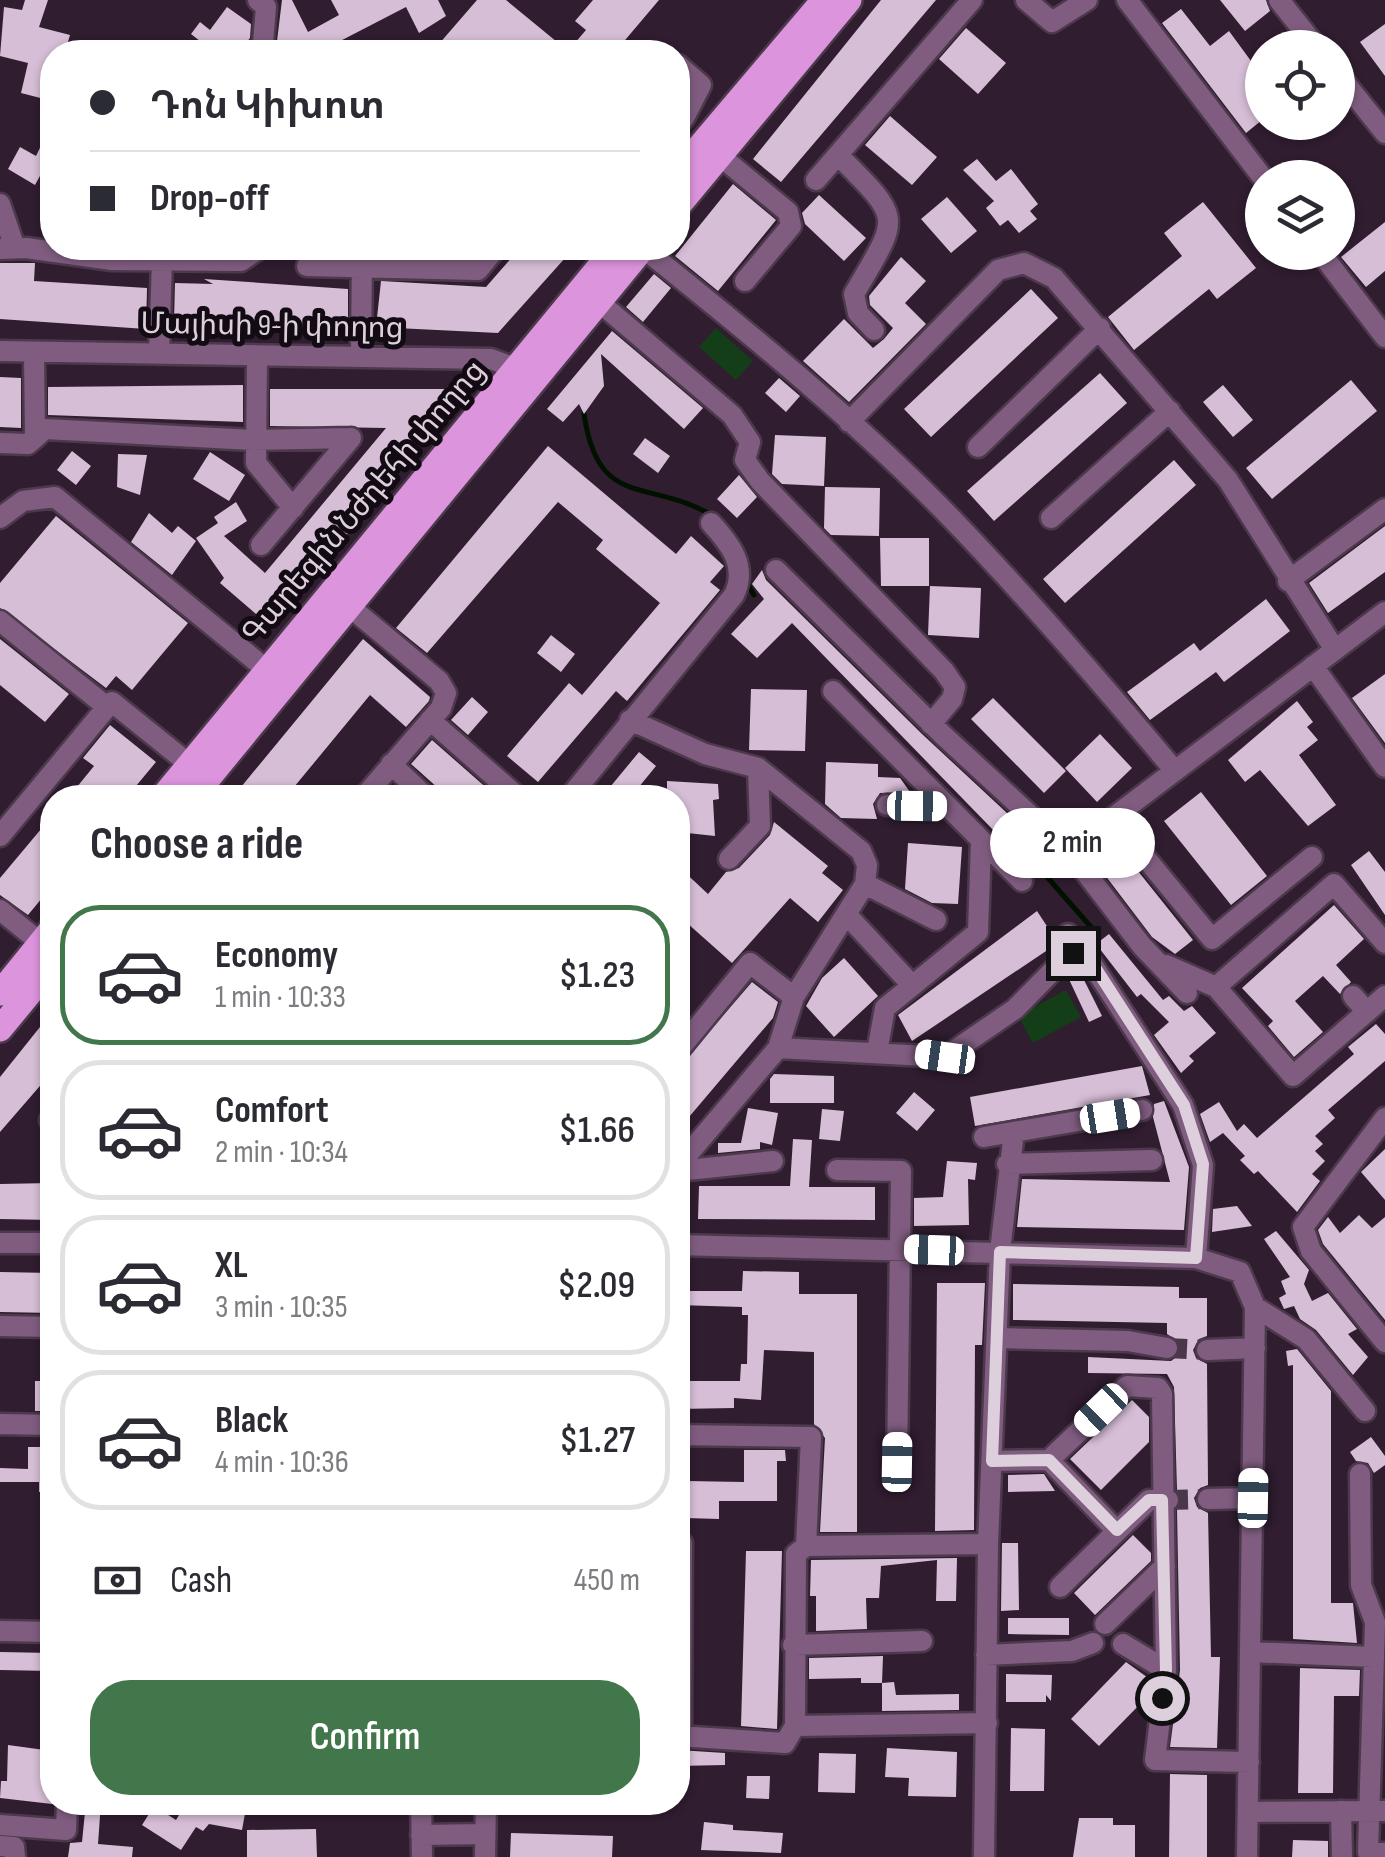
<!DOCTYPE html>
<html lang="en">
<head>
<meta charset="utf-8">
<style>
	body { margin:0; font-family:"Sofia Sans Condensed","Noto Sans Armenian",sans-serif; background:#f2f2f3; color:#2b2b33; height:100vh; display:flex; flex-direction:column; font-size:38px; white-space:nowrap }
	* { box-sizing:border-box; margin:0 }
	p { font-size:32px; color:#7c7c81 }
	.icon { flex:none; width:55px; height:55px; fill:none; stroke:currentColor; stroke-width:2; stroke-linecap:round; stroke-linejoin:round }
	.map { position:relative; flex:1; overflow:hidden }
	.panel { position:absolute; left:40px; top:785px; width:650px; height:1030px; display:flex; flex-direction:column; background:#fff; border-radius:40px; box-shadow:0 2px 8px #0004 }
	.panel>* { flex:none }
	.guide { position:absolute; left:40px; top:40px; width:650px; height:220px; border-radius:40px; box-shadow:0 2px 8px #0004; display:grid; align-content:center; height:220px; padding:0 50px; background:#fff }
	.tools { position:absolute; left:1245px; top:30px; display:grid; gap:20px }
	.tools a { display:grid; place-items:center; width:110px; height:110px; border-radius:50%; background:#fff; box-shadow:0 2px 8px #0004; font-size:50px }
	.end { position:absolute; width:45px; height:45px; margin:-22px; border:12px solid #ddd0dc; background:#111; box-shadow:0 0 0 5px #111 }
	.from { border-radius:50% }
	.bubble { position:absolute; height:70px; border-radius:35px; background:#fff; box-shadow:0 2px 8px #0004; font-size:32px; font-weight:600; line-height:70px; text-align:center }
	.car { position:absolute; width:30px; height:60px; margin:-30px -15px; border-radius:12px; box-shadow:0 0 8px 2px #0007; background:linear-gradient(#fff 24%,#345 0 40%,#fff 0 76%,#345 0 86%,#fff 0) }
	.guide b { display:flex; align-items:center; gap:35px; height:95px; font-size:38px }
	.guide b+b { border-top:2px solid #e1e1e2 }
	.guide i { width:25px; height:25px; background:#2b2b33 }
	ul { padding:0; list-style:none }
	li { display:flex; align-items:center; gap:30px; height:140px; margin:0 20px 15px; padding:0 30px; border:5px solid #e1e1e2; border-radius:40px }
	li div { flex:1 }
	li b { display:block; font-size:38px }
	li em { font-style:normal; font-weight:600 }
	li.current { border-color:#42774c }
	li>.icon { width:90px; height:90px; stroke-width:1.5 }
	h2 { padding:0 50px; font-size:45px; line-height:120px }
	.pay { display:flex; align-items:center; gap:25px; height:110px; padding:0 50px; font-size:38px }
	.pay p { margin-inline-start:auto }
	.action { display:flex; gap:20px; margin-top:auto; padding:20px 50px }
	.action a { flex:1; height:115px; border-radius:40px; background:#42774c; color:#fff; font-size:40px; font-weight:600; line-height:115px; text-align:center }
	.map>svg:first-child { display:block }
</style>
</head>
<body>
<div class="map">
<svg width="1385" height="1857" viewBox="0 0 1385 1857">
	<rect width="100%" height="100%" fill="#301d30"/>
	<path fill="#133e18" d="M716,328L753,361L736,380L699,347Z
		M1066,990L1081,1017L1033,1043L1018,1016Z"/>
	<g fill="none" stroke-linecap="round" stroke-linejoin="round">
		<path stroke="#010" stroke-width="5" d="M584,414C598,511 648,477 713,516
			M746,581L754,595
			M1048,878L1098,935"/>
	</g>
	<path fill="#d7bed7" d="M25,0H48L39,27L70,35L65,52H52V101L21,93L28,63L0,56L4,7L22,10Z
		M282,0H292L308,32L339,15L331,0H438L446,16L419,33L406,7L319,52H283L277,41Z
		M477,0H506L568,51L586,30L575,21L593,0H659L615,52H432Z
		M881,0H936L781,182L753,159Z
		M1220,0H1266L1270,11L1245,31Z
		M227,7L251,24L250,38L239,52H199L205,45L191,34L200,22L210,30Z
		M1181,9L1210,46L1229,31L1262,76V120L1246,133L1162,23Z
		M1385,24V76L1360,42Z
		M966,28L1006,63L978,94L939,59Z
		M890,116L937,157L912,185L865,145Z
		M52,123V154L35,185L8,169L20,147L36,156Z
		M977,159L996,181L1011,169L1038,204L1030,211L1037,219L1019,233L1008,220L1000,226L986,208L994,201L963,170Z
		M733,184L776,220L718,291L675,256Z
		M819,195L866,238L844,261L805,224L802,213Z
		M947,197L977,231L951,253L921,219Z
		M1203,202L1256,268L1217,299L1209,289L1134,350L1108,317L1182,256L1164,233Z
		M1385,222V271L1366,287L1341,257Z
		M520,248H574L498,333L376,327L381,281L486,287Z
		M901,257L926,281L905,303L926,324L849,402L803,361L844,319L873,348L884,339L893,328L870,305L869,296Z
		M0,263H35L34,281L147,288L146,329L0,319Z
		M654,274L671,288L643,322L626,307Z
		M204,279L348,289V330L174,321L175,283L213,284Z
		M1031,289L1058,318L931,437L904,409Z
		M612,331L703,408L684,429L601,354L604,386L584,414L579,404L563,422L547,409Z
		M1100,373L1127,403L994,521L967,491Z
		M0,377L21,378V428L0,427Z
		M779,378L800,396L786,412L765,393Z
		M1351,380L1377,411L1272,499L1246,468Z
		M243,385V422L48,415V387Z
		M1223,385L1253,420L1233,437L1203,402Z
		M270,389H449L456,402L271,627L220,583L224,578L196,538L218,523L214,517L236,502L247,521L224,536L265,573L386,428L270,426Z
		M775,435L826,437L824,486L782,484L772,474Z
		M645,438L670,456L658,473L633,454Z
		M548,446L676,554L691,536L724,566L710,582L720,590L627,701L616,691L538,782L507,756L569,683L582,695L660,603L596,549L603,540L558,502L427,653L396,628Z
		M72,451L91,466L76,485L57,470Z
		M210,452L245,475L229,501L193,479Z
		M118,454L147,455L140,495L117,487Z
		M1174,460L1196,485L1065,603L1043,579Z
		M739,475L757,497L737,518L717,499Z
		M825,487L880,488L879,536L831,535L824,528Z
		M149,513L172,533L178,526L196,541L172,575L131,542Z
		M56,516L188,623L132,690L116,676L106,688L0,608V583Z
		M1385,526V572L1328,613L1309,583Z
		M880,538H929V586H881Z
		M762,570L766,580L922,734L1050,853L1032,870L792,623L757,658L731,634L764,599L752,584Z
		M930,586L981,588L979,638L928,635Z
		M1266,599L1290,631L1224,682L1216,672L1150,720L1127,692L1194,643L1200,651Z
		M551,635L575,654L561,672L537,653Z
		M0,639L69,694L45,722L0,685Z
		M363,639L430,697L429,701L406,727L370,695L285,798H232Z
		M1385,674V743L1352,698Z
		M751,689L807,690L805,751L749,750Z
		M472,697L488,712L468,735L451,720Z
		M993,698L1066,771L1044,793L971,719Z
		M1297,701L1313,722L1307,727L1318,740L1299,755L1336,805L1308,826L1260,770L1245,782L1228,760Z
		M110,725L156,762L126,798H68L94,766L83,758Z
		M1100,734L1132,768L1097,802L1065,768Z
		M432,740L498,798H449L419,771L411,764Z
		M639,752L656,766L630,798H601Z
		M826,762L878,764V777L900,778L910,792L880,793L873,804L877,819L841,818L825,804Z
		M667,781L718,784L719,799L713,800L715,836L678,832V798H667Z
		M1201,792L1267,876L1231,905L1164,821Z
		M52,816V886L28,915L0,895V878Z
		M774,822L828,866L822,873L843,890L818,922L790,898L732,963L678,915V866L708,894L726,872L739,868L770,835Z
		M1114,841L1193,940L1175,954L1152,937L1092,858Z
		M908,843L962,847L958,904L932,903L905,889Z
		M1369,851L1385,872V915L1351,865Z
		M1334,905L1364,939L1336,965L1351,982L1340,994L1323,976L1295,1001L1323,1032L1294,1057L1268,1026L1273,1021L1242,988Z
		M1037,911L1058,943L912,1041L898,1015Z
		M1109,934L1163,1000L1169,996L1184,1011L1192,1006L1216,1033L1189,1056L1194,1061L1181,1073L1154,1035L1169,1022L1141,994L1137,997L1096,944Z
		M844,958L878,996L834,1037L806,1006L822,978Z
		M1077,966L1102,1016L1089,1022L1067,975Z
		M752,982L778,1002L773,1018L678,1130V1068Z
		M52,1012V1072L0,1132V1077Z
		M1376,1024L1385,1034V1061L1328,1110L1335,1118L1315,1136L1323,1144L1315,1151L1325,1161L1312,1174L1320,1181L1297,1212L1258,1171L1254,1174L1240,1160L1245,1156L1223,1133L1210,1142L1200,1114L1219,1102L1237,1131L1244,1124L1257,1138L1354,1054L1348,1047Z
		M1142,1066L1150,1095L975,1126L970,1097Z
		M774,1074L834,1076V1103H770V1079Z
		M914,1092L935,1110L917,1131L896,1113Z
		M1164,1101L1189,1167L1184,1230L1017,1227L1022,1179L1170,1182L1153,1117L1154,1104Z
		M748,1108L778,1113L772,1145L760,1142V1149L718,1153V1143H741Z
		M822,1109L844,1111L840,1141L819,1139Z
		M793,1139L812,1140L809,1187H875V1220L698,1219L699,1186H790Z
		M1385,1149V1200L1361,1172Z
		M947,1161L977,1163L975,1180L968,1179L969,1225L914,1226V1198L943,1197Z
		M52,1183V1220L0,1219V1184Z
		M1237,1206L1252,1226L1212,1232L1213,1209Z
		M1359,1215L1372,1228L1385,1217V1320L1323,1244L1318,1230L1328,1217L1340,1233Z
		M1276,1231L1309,1270L1304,1284L1312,1301L1328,1293L1357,1329L1348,1334L1368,1357L1353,1375L1316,1330L1300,1319L1294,1306L1284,1309L1279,1298L1286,1294L1281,1281L1290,1277L1264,1239Z
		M743,1271L799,1272V1294H857V1532H820L825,1438L814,1424V1352L764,1350L761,1400L734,1398V1408L678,1409V1381H740L741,1364H747L748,1315H742V1307L678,1305V1291H742Z
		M0,1272L52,1273V1313L0,1312Z
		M937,1283H985L982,1345H975L974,1530L935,1531Z
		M1013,1284L1179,1287V1298H1207V1336L1199,1339L1193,1350L1196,1358L1207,1364L1208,1485L1200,1488L1194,1498L1197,1507L1208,1513L1211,1657H1220L1217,1748L1170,1747L1180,1670L1177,1510L1182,1501L1177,1490L1174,1387L1167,1374L1088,1373V1357L1171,1361L1178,1356L1179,1342L1167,1334V1323L1013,1320Z
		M1297,1349L1331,1391V1603H1353L1357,1643L1293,1639V1365L1288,1366L1286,1351Z
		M35,1381H52V1411H35Z
		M1132,1400L1149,1417V1442L1101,1490L1070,1459Z
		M1371,1437L1385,1456V1465L1374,1473L1368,1463L1356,1461L1350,1452Z
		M50,1439L52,1492H39V1482H0V1468L28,1469V1447H40Z
		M744,1450H785L786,1461H777V1501H719V1519L686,1518V1481L744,1482Z
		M1044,1474L1055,1491L1008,1492V1475Z
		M1133,1535L1151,1553V1561L1095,1615L1074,1593Z
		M1002,1543H1018L1019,1610L1001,1611Z
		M746,1551H782L777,1729L741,1726Z
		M957,1558L956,1601H936L937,1560L881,1566L879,1598H866L867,1629L816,1631V1596H810L811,1560Z
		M1008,1618H1069V1635L1008,1634Z
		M0,1652L52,1653V1671L0,1670Z
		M883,1656L882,1683L894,1682L896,1695L959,1694V1710L882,1711V1683H861V1678L809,1679V1658Z
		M1126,1662L1151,1680L1149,1695L1099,1746L1071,1719Z
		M1300,1668L1360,1670L1359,1696H1334L1333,1793H1298Z
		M1006,1674L1052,1675L1051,1701L1046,1695V1702H1006Z
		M1011,1728L1045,1729L1044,1791H1010Z
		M8,1745L52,1751V1804L0,1798L1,1781H7Z
		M887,1748L957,1752L956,1797L908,1796L909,1778L885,1777Z
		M678,1750L725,1753V1765L678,1766Z
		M819,1753L856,1754L855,1793L818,1792Z
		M1170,1774L1207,1775V1857H1169Z
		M747,1776H770L769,1799L746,1798Z
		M86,1802H101L98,1844L133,1847L132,1857H68L70,1843L82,1842Z
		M187,1802H199L214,1812L216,1803L246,1808L242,1830L209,1824L203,1831L196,1827L181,1850L142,1825L154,1806L176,1820Z
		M1079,1818H1113V1825H1135V1857H1073Z
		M704,1822L733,1825V1830L783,1833L781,1853L701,1850Z
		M316,1829L317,1857H247V1830Z
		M511,1833L613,1836L612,1857H510Z
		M1293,1840L1328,1841V1857H1292Z"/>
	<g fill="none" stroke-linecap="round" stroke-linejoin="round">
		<path stroke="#4a384a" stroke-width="20" stroke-dasharray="20 10" stroke-linecap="butt" d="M1167,1348L1207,1350
			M1168,1500L1208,1499"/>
		<defs>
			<path id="minor" d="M1026,0L1052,22L1087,0
				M1127,0L1263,178
				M1279,0L1317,48
				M257,52L263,43L266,7L258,0
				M678,65L701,85L684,118
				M1338,74L1385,133
				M719,155L788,212L791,226L745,281
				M838,155C904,221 900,215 854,294L858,313L874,330
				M816,180L972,0
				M0,204L15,248
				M643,248C749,333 857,421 952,519C1030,600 1103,685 1175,771
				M0,249L26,248L112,260L118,252
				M1320,252L1385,337
				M112,260L241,261L260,248
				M307,266L478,270L496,248
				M428,269L430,248
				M599,302L732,415L750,442L745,460L760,481L944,671L955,687L952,699L931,724
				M0,351L491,359L530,374
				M34,352L35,438
				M159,354L162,260
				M257,356L256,463L293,508
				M361,357L362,248
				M849,422L998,270L1024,263L1054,278L1228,480L1335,650
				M0,443L28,444L45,429L253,440L351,438
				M978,447L1100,328
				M0,518L23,501L55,497L267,670
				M1051,518L1170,411
				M261,545L351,438
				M776,570L944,736L1069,851L1142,946L1187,993
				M1288,581L1385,509
				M350,607L439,681L446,693L441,708L363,798
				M0,621L107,707L112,702L189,764
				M1313,666L1385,767
				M833,691L1022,881
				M430,720L519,798
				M630,720L705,754L758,768L861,851L867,865L865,884L794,997L778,1048L678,1166
				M391,764L427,798
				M569,798L734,595C748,566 730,544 711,523
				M887,805L947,807
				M1113,818L1212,939L1312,857
				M0,836L107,707
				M1069,851L1385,612
				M729,859L760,826L758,768
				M865,884L936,920
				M0,910L41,943
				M846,914L910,983
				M1068,934L1079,944L1183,1105L1203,1165L1196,1258
				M1166,965L1216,987L1293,1076L1385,996
				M1216,987L1334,884L1385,943
				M1353,996L1367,1012
				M778,1048L945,1057L1015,1009L1079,944
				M678,1051L750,963L794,997
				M877,1052L885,1008L978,932L981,841
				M1385,1118L1303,1227L1311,1251L1385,1342
				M50,1120L52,1117
				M984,1137L1142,1110
				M1007,1164L1152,1160
				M837,1170L901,1171L897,1462
				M678,1171L773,1161
				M0,1243H52
				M678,1245L1196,1258L1240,1272L1255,1307L1247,1857
				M1255,1307L1306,1339L1365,1411
				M0,1326L52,1327
				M998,1338L1128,1341L1167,1348
				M1207,1350L1255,1348
				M0,1424L52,1425
				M678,1435L811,1437L806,1546L988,1544
				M1049,1460L1127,1386L1158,1388L1162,1394L1166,1670L1155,1760L1249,1762
				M992,1461L1049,1460L1117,1531
				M1208,1499L1253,1498
				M1060,1587L1149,1500H1168
				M1105,1624L1165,1566
				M0,1631L52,1632
				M1123,1644L1166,1670
				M793,1645L922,1641
				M1250,1652L1374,1657L1375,1622L1361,1585L1360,1474
				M986,1655L1072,1651L1093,1643
				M1374,1657L1368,1852L1385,1853
				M795,1726L796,1554L806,1546
				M678,1736L785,1743L795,1726L987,1723
				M681,1736L682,1543
				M421,1802L422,1857
				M1341,1811L1342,1857
				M1248,1812L1385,1811
				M0,1825L66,1830L67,1802
				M421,1835L485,1834
				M0,1846L14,1847L15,1857
				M485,1857L486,1802
				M984,1857L988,1544L1000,1251L1014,1132"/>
			<path id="major" d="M678,172L824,0
				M678,206L849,0
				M162,798L615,248
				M192,798L643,248
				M0,993L52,929
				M0,1029L52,966"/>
		</defs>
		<use href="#minor" stroke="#4c3a4c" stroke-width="25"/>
		<use href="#major" stroke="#4c3a4c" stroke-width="30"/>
		<use href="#minor" stroke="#805d80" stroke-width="20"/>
		<use href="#major" stroke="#dc94dd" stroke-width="25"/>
	</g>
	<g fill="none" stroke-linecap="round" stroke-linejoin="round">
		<path stroke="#ddd0dc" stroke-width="12" d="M1073,953L1080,944L1184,1105L1203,1164L1196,1258L1000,1252L992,1461L1049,1460L1117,1530L1149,1500H1162L1166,1670L1162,1698"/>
	</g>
	<g text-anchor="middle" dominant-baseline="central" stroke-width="10" stroke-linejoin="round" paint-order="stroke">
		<g font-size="30" fill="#ddd0dc" stroke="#130b13">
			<text transform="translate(272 326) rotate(1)">Մայիսի 9-ի փողոց</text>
			<text transform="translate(364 502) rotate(-50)">Գարեգին Նժդեհի փողոց</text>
		</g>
	</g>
</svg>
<div class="tools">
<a><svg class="icon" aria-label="locate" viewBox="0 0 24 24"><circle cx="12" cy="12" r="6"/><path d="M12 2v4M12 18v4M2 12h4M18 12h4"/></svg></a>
<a><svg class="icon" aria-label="layers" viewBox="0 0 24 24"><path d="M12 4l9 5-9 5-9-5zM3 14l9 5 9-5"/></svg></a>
</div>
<i class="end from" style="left:1162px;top:1698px"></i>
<i class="end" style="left:1073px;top:953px"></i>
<div class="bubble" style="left:990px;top:808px;width:165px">2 min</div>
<i class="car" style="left:917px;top:806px;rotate:91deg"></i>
<i class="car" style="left:945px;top:1057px;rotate:278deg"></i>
<i class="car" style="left:1110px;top:1116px;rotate:81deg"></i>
<i class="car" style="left:934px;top:1250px;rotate:272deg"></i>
<i class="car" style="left:1101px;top:1410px;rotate:226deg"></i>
<i class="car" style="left:897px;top:1462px;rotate:1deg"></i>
<i class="car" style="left:1253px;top:1498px;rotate:1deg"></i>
<div class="guide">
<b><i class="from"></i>Դոն Կիխոտ</b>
<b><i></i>Drop-off</b>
</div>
<section class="panel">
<h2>Choose a ride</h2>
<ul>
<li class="current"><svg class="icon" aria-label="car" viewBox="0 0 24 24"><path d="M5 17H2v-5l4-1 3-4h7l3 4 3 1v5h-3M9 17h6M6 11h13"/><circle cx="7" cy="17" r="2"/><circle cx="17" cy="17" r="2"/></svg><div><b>Economy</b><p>1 min · 10:33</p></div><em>$1.23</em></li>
<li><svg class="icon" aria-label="car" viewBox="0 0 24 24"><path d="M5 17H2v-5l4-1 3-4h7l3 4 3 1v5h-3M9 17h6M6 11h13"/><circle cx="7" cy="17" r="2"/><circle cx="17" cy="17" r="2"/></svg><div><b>Comfort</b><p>2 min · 10:34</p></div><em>$1.66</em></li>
<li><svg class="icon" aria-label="car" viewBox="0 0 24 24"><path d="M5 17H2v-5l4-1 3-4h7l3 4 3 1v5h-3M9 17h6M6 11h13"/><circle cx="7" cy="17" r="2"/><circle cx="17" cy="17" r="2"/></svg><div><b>XL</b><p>3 min · 10:35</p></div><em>$2.09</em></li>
<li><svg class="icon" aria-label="car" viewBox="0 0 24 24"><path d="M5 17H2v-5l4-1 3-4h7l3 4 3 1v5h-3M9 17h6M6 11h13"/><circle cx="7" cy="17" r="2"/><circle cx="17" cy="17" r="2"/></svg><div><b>Black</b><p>4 min · 10:36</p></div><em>$1.27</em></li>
</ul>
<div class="pay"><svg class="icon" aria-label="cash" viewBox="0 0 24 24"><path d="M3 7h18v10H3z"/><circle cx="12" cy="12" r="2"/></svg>Cash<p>450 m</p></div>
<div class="action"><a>Confirm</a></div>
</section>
</div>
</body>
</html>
